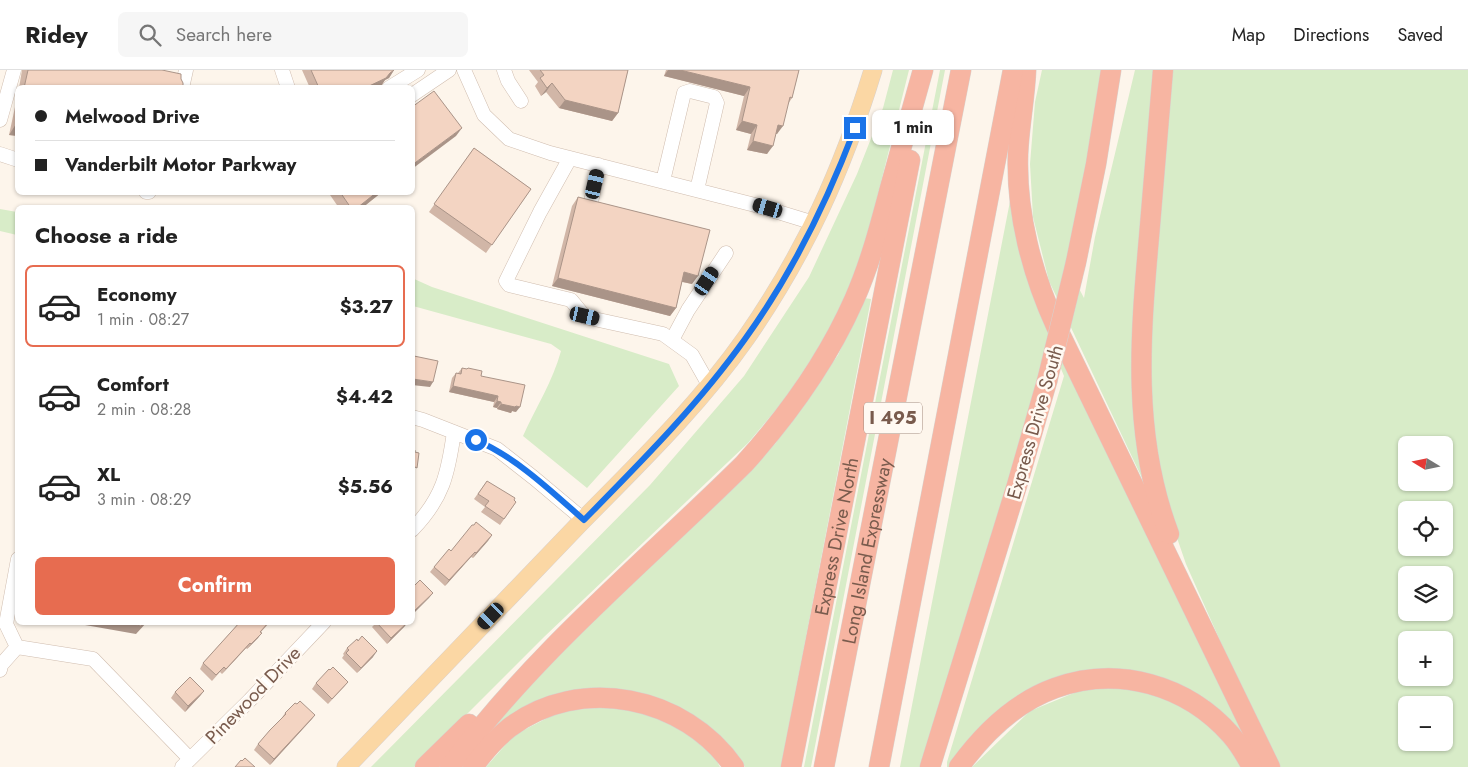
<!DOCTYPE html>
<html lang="en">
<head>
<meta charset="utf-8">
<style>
	body { margin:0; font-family:Jost,sans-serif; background:#f6f6f6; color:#222; height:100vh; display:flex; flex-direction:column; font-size:19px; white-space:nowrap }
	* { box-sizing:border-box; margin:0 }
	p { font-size:16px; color:#767676 }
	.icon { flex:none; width:28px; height:28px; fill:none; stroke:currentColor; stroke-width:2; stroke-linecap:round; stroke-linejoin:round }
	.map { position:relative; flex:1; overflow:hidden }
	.side { position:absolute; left:15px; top:135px; width:400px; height:420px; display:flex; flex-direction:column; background:#fff; border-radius:8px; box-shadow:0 1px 4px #0004 }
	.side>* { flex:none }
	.banner { position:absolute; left:15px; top:15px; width:400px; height:110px; border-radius:8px; box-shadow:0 1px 4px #0004; display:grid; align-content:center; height:110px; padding:0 20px; background:#fff }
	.needle { width:32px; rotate:280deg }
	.controls { position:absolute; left:1398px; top:366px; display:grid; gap:10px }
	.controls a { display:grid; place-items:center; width:55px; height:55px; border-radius:8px; background:#fff; box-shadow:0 1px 4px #0004; font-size:25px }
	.end { position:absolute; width:22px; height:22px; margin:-11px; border:6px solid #1a73e8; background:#fff; box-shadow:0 0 0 2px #fff }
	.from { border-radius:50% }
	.bubble { position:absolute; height:35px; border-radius:8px; background:#fff; box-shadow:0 1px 4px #0004; font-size:16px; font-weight:700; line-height:35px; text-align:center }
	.car { position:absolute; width:15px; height:30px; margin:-15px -8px; border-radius:6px; box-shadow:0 0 4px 1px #0007; background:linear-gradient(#222 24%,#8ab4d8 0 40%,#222 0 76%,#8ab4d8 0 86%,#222 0) }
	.banner b { display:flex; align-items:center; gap:18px; height:48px; font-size:19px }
	.banner b+b { border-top:1px solid #e0e0e0 }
	.banner i { width:12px; height:12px; background:#222 }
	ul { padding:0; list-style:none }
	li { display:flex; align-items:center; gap:15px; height:82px; margin:0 10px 8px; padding:0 10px; border:2px solid transparent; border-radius:8px }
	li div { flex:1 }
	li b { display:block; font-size:19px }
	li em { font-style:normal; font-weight:700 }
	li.current { border-color:#e76c50 }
	li>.icon { width:45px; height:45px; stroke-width:1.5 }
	h2 { padding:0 20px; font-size:22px; line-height:60px }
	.button { display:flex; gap:10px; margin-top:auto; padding:10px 20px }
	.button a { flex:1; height:58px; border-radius:8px; background:#e76c50; color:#fff; font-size:20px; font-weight:700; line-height:58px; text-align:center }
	header { display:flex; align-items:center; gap:30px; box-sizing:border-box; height:70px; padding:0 25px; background:#fff; border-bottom:1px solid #e0e0e0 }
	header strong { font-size:24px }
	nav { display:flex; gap:28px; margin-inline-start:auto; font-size:18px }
	.search { width:350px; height:45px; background:#f6f6f6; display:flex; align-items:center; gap:12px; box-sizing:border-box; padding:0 18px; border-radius:8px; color:#767676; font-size:19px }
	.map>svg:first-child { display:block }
</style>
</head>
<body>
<header>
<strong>Ridey</strong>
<div class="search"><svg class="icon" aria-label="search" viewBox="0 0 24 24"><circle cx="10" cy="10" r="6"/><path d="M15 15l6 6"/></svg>Search here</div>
<nav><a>Map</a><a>Directions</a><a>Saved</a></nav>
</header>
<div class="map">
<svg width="1468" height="697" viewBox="0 0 1468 697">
	<rect width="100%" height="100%" fill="#fdf5eb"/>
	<path fill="#d8ecc8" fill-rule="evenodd" d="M893,0H909L862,188L827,265L785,329L748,373L544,567L414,697H371L650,415L744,306L809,207L857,104L883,38Z
		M940,0H945L811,697H804Z
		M1042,0H1105L1067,196L1084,228L1095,167L1135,0H1161L1139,248L1151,406L1142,408L1049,211L1033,147L1030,94L1035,32Z
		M1172,0H1468V697H1278L1258,656L1186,494L1167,439L1156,370L1151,336V246ZM1406,375H1444V412H1406ZM1406,440H1444V478H1406ZM1406,505H1444V542H1406ZM1406,570H1444V608H1406ZM1406,635H1444V672H1406Z
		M1012,121L1017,163L1245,668L1209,631L1161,607L1048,613L950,697H947V692L1064,306L1050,272L989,478L921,697H900Z
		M0,139L17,142V165L0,161Z
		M412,208L432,217L669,294L679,316L587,418L523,366C536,337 553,311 561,281L551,274L413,236Z
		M864,228L871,229L781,697H745L741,690L709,656L664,630L620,620L577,621L466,697H462L530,611L775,374L838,285Z
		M1124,617L1175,630L1215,659L1243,697H972L1030,641L1086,618Z
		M619,636L676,652L715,687L720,697H486L514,665L561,641Z"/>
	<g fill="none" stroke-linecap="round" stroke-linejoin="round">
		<defs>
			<path id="minor" d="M282,0L288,18
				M464,0L484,45L509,69L550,83L755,135L814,153
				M504,0L508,11L521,31
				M182,18L186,0
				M389,18L418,0
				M412,25L449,0
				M0,50L14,0
				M0,84L18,90
				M570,88L540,142L506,211L509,215L571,230L585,247L663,264L692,285L709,315
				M663,111L684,23L690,21L714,27L717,33L697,120
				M146,122H149
				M591,132L599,95
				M672,270L688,240L726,183
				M412,347L423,350L497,379L534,408L584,450
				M412,460C443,428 448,404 454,362
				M17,577L93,589L190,689
				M0,600L1,595L17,577L6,554L18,489
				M182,697L250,630L324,552"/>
			<path id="major" d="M346,697C425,615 504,532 583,450C640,392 699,335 746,268C805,183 843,99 873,0"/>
			<g id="highway">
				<path d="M1026,0C1025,28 1019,56 1018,84C1016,143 1032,204 1056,256L1270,697"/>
				<path d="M1163,0C1158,56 1154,111 1149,167C1140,268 1132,366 1169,464"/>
				<path d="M1076,192L1096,94L1111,0"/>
				<path d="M425,697L469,654"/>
				<path d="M450,697C534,583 644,493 744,394C789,344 827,291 854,230C870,194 880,156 890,118C901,78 912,39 923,0"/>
				<path d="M473,697C483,683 495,669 509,658C580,604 685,626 734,697"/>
				<path id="s1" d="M791,697L910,90"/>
				<path id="s2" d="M824,697L961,0"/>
				<path d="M879,697L1013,0"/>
				<path d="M930,697L1017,415L1047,311"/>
				<path d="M959,697C983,664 1016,632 1055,618C1118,595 1187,615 1231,665C1240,675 1246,686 1252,697"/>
			</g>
		</defs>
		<use href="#minor" stroke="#d0bdaf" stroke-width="15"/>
		<use href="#major" stroke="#d9d1cd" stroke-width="19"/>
		<use href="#highway" stroke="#d9d1cd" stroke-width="21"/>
		<use href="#minor" stroke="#fff" stroke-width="14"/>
		<use href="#major" stroke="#fbd7a4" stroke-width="18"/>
		<use href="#highway" stroke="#f7b5a2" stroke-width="20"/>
		<defs>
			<path id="highway-bridge" d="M1047,311L1076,192"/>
		</defs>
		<use href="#highway-bridge" stroke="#d9d1cd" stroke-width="21" stroke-linecap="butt"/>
		<use href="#highway-bridge" stroke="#f7b5a2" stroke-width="20"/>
	</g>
	<path fill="#d1b6a7" d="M22,0H162L181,9L183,18H19Z
		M302,0H394L389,8L385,10L381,16L378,18H310Z
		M529,0H628L618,43L612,51L559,38L546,22L541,26L535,16L538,12Z
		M666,0H799L792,28L788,34L777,64H775L767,84L747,80L751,64L736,60L744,26L664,6Z
		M18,23V66L9,65Z
		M474,78L531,119L486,183L429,142Z
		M328,122H382L362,138H339Z
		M578,127L692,214L682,212L676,238L670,246L552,216L572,136Z
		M462,298L467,299L468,298L481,306L516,342L512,341L511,343L497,339V338L493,337L494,332L449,322L452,308L456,303H458Z
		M487,411L516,432L500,455L481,442L485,437L474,429Z
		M492,465L473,488L471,487L445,516L430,502L434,497L451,481Z
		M149,552H154L152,555Z
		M240,552H270L261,562L258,568L247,579L246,578L222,604L220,602L212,611L200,599L203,593Z
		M374,552H408L404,557L387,574L372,557L374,555L373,554Z
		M347,578L373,587L357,603L342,588L344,585L343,584Z
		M348,612L344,617L328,634L312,619L316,613Z
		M204,621L200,626L185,642L171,628L175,622Z
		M285,643L315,645L311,650L270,695L254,680L258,674L281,649Z"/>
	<path fill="#aa9488" d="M394,0L389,8L385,10L381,16L378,18H365Z
		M668,0H680L750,17L744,26L664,6Z
		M552,13L546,22L541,26L547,18Z
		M565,30L618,43L612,51L559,38Z
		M742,51L757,55L751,64L736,60Z
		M16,54H18V66L9,65Z
		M778,55L783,56L777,64L772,63Z
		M462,58L456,66L412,99V95Z
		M753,71L773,76L767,84L747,80Z
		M377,122H382L362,138H357Z
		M684,202L698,206L692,214L679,211Z
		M558,208L676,238L670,246L552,216Z
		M413,309L433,312L430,317L412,315V310Z
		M453,316L498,326L494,332L449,322Z
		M497,331L501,332L497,338L493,337Z
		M501,334L516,336L520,337L516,342L512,341L511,343L497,339Z
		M492,465L488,471L473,488L476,483Z
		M475,482L471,487L445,516L449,510Z
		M433,523L429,528L412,545V543Z
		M86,552H147L136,564L85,555Z
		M408,552L404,557L387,574L391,568Z
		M262,563L258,568L247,579L251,574Z
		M250,573L246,578L222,604L226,599Z
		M377,581L373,587L357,603L361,598Z
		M204,621L200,626L185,642L188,636Z
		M315,645L311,650L270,695L274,689Z"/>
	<path fill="#f3d4c2" stroke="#aa9488" d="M28,0H162L181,4V9L183,13V18H24Z
		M311,0H394L390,3L386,8L365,18H319Z
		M540,0H628L618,43L565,30L552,13L547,18L540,8L544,5Z
		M680,0H799L792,28L790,27L783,56L778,55L773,76L753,71L757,55L742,51L750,17Z
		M434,21L462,58L412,95V37Z
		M474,78L531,119L492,175L434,134Z
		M340,122H377L357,138H351Z
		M578,127L710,160L698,206L684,202L676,238L558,208Z
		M414,286L438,291L433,312L413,309L414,307L412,306V296Z
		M462,298L467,299L468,298L482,301L481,306L525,315L520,337L516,336L515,337L501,334V332L497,331L498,326L453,316L456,303L461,304Z
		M412,380H415V382L419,383L417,398L415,397L413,403L412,402Z
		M487,411L515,428L514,430L516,432L504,449L485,436L489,431L478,424Z
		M476,452L492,465L476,483L475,482L449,510L434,497L449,479L451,481L472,455H474Z
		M420,510L433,523L412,543V518Z
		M122,552H145L141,556Z
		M240,552H269L260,562L262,563L251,574L250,573L226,599L224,597L216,605L203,593Z
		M376,552H408L391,568Z
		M362,566L377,581L361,598L346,583L349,580L347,578L357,569L358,571Z
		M333,597L348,612L332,629L316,613L329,599L330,600Z
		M190,607L204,621L188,636L175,622Z
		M300,631L315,645L274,689L258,674L270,660L286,644L285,643L295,633L297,634Z
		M245,688L255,697H235L241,690L242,691Z"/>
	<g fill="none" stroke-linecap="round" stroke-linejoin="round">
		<path stroke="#1a73e8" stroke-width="6" d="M476,370C517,388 551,421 584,450C640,393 698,335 745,269C792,204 827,132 855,58"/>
	</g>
	<g text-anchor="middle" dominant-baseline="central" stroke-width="5" stroke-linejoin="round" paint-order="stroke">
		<rect fill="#fff9f2" stroke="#a18a7e" stroke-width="1" x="864" y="332.5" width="58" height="31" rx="4"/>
		<g font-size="18" font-weight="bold" fill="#795b4d">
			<text x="893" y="348">I 495</text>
		</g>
		<g font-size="19" fill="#795b4d" stroke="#fff9f2">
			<text transform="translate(1035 352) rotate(-74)">Express Drive South</text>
			<text stroke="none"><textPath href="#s1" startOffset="235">Express Drive North</textPath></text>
			<text stroke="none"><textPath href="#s2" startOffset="220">Long Island Expressway</textPath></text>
			<text transform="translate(253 625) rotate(-46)">Pinewood Drive</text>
		</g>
	</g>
</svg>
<div class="controls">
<a><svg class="needle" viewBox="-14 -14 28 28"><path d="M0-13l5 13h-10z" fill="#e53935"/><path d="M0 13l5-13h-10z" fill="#767676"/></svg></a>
<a><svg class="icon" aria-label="locate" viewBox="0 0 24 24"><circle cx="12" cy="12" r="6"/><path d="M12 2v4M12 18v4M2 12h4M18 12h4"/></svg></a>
<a><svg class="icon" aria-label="layers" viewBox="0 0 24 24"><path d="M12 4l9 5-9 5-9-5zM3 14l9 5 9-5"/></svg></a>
<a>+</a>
<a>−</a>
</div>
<i class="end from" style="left:476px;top:370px"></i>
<i class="end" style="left:855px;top:58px"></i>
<div class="bubble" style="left:872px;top:40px;width:82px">1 min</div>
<i class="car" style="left:595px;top:114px;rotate:13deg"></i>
<i class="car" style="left:768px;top:138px;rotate:286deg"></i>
<i class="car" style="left:707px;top:211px;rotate:33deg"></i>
<i class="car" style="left:585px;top:246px;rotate:103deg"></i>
<i class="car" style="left:491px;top:546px;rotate:224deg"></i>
<div class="banner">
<b><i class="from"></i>Melwood Drive</b>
<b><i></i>Vanderbilt Motor Parkway</b>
</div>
<section class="side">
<h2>Choose a ride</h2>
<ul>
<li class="current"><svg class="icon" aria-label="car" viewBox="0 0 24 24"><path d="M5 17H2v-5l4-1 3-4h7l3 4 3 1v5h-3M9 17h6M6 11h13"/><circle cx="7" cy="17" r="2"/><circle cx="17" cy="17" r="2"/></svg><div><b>Economy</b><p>1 min · 08:27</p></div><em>$3.27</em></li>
<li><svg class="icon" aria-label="car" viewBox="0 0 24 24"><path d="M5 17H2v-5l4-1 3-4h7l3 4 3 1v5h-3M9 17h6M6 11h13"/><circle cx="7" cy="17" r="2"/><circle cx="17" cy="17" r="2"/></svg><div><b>Comfort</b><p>2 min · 08:28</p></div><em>$4.42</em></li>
<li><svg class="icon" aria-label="car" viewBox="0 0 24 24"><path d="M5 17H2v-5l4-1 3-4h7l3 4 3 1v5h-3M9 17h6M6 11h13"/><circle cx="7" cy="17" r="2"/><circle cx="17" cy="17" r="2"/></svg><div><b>XL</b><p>3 min · 08:29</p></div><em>$5.56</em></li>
</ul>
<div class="button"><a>Confirm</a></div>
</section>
</div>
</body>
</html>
